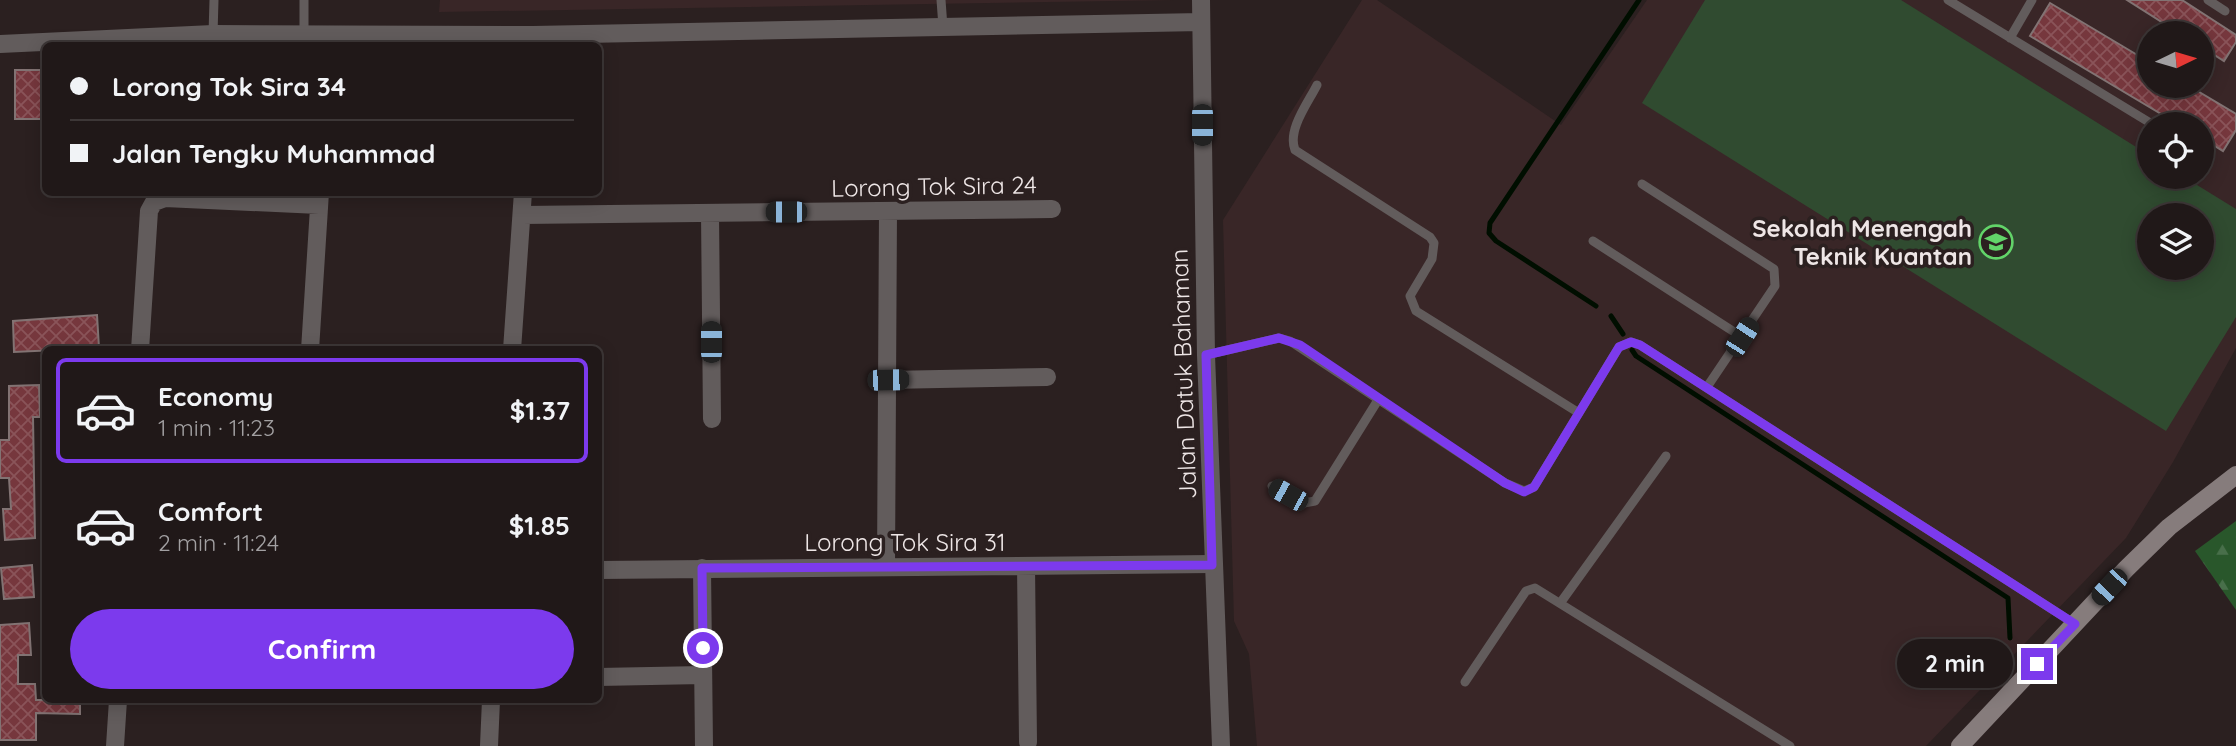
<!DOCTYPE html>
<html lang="en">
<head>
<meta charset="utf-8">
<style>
	body { margin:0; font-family:Quicksand,sans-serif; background:#282121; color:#f1f3f6; height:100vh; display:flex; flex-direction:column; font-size:26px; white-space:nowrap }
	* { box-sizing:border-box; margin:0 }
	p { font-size:23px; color:#a2a0a2 }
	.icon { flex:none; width:38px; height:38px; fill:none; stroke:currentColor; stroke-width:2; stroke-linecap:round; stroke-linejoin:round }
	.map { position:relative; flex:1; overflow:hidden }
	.side { position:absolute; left:42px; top:346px; width:560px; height:357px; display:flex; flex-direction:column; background:#201818; border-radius:10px; box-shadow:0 4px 18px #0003,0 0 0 2px #3d3737 }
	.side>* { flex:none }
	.top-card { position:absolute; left:42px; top:42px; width:560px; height:154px; border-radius:10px; box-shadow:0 4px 18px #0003,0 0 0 2px #3d3737; display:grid; align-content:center; height:154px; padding:0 28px; background:#201818 }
	.needle { width:46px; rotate:85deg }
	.controls { position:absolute; left:2137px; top:21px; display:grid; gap:14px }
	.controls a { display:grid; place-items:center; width:77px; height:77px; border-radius:50%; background:#201818; box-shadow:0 4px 18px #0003,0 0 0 2px #3d3737; font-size:35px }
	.end { position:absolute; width:32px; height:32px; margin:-16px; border:9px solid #7c3aed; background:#fff; box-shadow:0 0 0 4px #fff }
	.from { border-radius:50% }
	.bubble { position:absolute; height:49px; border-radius:24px; background:#201818; box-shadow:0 4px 18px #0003,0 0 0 2px #3d3737; font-size:23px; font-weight:800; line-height:49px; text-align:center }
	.car { position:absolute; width:21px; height:42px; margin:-21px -10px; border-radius:9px; box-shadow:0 0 5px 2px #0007; background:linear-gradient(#222 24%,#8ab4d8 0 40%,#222 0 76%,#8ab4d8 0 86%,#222 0) }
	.top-card b { display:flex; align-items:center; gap:24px; height:66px; font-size:26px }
	.top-card b+b { border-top:2px solid #3d3737 }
	.top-card i { width:18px; height:18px; background:#f1f3f6 }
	ul { padding:12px 0 0; list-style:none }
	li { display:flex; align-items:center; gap:21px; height:105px; margin:0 14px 10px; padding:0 14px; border:4px solid transparent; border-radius:10px }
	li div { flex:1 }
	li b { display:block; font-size:26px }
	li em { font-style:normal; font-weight:800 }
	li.selected { border-color:#7c3aed }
	li>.icon { width:63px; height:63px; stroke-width:1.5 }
	.primary-button { display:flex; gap:14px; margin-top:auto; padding:14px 28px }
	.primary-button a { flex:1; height:80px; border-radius:42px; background:#7c3aed; color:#fff; font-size:28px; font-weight:800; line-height:80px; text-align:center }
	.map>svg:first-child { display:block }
</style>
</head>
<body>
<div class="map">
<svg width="2236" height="746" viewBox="0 0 2236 746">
	<defs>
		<pattern id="forest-firs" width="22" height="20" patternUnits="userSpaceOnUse" patternTransform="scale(1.75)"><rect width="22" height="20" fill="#29572b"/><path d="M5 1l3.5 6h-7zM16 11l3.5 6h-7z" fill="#486f4a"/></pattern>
		<pattern id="building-cross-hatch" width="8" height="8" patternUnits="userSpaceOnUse" patternTransform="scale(1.75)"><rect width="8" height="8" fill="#76373d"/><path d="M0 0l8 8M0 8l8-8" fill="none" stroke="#8a5459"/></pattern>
	</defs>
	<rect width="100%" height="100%" fill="#2b2020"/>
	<path fill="#392627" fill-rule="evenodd" d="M440,0H1175L439,12Z
		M1362,0H1377L1561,125L1647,0H2236V348L2173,462L2126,538L1926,746H1257L1249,654L1234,621L1223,220ZM2149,33H2202V86H2149ZM2149,124H2202V177H2149ZM2149,215H2202V268H2149Z"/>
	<path fill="url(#forest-firs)" d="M2236,521V610L2195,551Z"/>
	<path fill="#304b30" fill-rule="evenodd" d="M1705,0H1901L2149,155V177H2184L2236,209V317L2166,431L1642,103ZM2149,215H2202V268H2149Z"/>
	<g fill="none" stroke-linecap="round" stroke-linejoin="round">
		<path stroke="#000e00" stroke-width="5" d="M1596,306L1496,241L1489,233L1490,223L1639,0
			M1611,316L1623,334
			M1632,350L1636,356L2008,598L2010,638"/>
	</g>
	<path fill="url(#building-cross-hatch)" stroke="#827373" stroke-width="2" d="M2127,0H2182L2236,35V42L2224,61L2202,47V33H2179Z
		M2050,3L2149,62V86H2189L2236,114V130L2223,151L2202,138V124H2178L2030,36Z
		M15,70H46V119H15Z
		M97,315L99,348L14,352L13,321Z
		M39,385L40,417H33L35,538L5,540L3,509H11L9,478H0V440H9V386Z
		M32,565L34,597L4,599L1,568Z
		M29,623L31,655H18V684H35L36,700H80V714L36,713V740H0V625Z"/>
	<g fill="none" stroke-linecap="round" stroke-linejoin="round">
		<path stroke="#625c5c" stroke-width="9" d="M941,0L943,27
			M1948,0L2152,124
			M2208,0L2225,11
			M213,34L214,0
			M304,36V0
			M2010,38L2032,0
			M1317,85C1308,103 1287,130 1295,150L1430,237L1434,243L1432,259L1410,296L1416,311L1579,413
			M1642,184L1774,269L1775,286L1707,387
			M1593,241L1742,337
			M1206,355L1279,338L1290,341L1505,483L1524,491L1534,487L1619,347L1631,342L1640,345L2075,624
			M1272,486L1304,503L1315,501L1378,400
			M1561,602L1666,456
			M1465,682L1526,591L1535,588L1790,746"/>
		<path stroke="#625c5c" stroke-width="18" d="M710,213L712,419
			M522,215L1052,209
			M140,350L149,211L154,202L165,198L319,205
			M310,350L320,192
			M512,350L523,192
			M888,380L1047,377
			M886,566L888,211
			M1026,566L1028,742
			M702,568L704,746
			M598,570L1212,564
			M598,677L703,675
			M115,746L118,700
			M489,746L491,700"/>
		<path stroke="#625c5c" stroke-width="18" d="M1201,0L1206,355L1221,746
			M0,44L213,34L533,35L1201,22"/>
		<path stroke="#867c7c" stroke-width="18" d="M1960,746L2126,569L2169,527L2236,475"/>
	</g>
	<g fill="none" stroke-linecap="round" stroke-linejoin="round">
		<path stroke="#7c3aed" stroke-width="9" d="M703,648L702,568L1212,565L1206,355L1279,338L1300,345L1505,483L1524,492L1534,487L1619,347L1631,342L1640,345L2075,624L2037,664"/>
	</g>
	<defs>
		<symbol id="school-ring" viewBox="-11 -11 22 22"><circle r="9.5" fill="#2b2020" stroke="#62d469" stroke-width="1.5"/><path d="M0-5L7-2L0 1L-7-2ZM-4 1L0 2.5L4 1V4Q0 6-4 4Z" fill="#62d469"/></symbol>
	</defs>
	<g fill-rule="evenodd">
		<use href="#school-ring" x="1977" y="223" width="38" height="38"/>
	</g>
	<g text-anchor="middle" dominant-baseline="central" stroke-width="7" stroke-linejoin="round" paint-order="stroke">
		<g font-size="24" fill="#eee6e6" stroke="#2b2020">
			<text transform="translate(934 186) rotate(-1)">Lorong Tok Sira 24</text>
			<text transform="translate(1183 374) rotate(-92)">Jalan Datuk Bahaman</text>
			<text x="905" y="542">Lorong Tok Sira 31</text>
		</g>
		<g font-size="24" font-weight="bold" fill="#eee6e6" stroke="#2b2020" text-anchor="end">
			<text x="1972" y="228">Sekolah Menengah<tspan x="1972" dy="28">Teknik Kuantan</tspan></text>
		</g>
	</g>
</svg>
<div class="controls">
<a><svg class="needle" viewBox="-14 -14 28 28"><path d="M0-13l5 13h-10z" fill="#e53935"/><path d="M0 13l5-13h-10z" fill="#a2a0a2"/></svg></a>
<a><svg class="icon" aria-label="locate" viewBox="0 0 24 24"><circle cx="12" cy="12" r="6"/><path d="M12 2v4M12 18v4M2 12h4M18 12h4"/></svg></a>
<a><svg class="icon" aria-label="layers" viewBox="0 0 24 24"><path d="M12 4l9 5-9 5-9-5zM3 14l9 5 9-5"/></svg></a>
</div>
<i class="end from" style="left:703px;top:648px"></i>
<i class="end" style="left:2037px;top:664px"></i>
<div class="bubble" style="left:1897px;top:639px;width:116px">2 min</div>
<i class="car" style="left:1202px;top:125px;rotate:180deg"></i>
<i class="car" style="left:786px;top:212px;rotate:270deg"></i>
<i class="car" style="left:1742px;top:337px;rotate:33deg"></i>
<i class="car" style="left:711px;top:342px;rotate:0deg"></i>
<i class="car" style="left:888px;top:380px;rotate:89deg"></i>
<i class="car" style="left:1288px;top:495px;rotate:299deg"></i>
<i class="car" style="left:2109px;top:587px;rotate:223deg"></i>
<div class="top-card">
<b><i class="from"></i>Lorong Tok Sira 34</b>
<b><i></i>Jalan Tengku Muhammad</b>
</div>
<section class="side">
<ul>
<li class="selected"><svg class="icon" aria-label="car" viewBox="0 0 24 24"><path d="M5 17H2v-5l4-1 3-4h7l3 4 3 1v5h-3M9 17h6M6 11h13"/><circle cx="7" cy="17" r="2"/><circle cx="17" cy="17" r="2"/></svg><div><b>Economy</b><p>1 min · 11:23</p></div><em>$1.37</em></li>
<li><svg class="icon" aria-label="car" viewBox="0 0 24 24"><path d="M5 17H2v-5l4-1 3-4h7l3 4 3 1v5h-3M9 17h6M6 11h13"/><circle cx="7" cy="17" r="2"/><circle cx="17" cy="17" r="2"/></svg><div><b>Comfort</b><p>2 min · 11:24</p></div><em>$1.85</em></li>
</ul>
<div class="primary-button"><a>Confirm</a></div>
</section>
</div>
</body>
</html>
